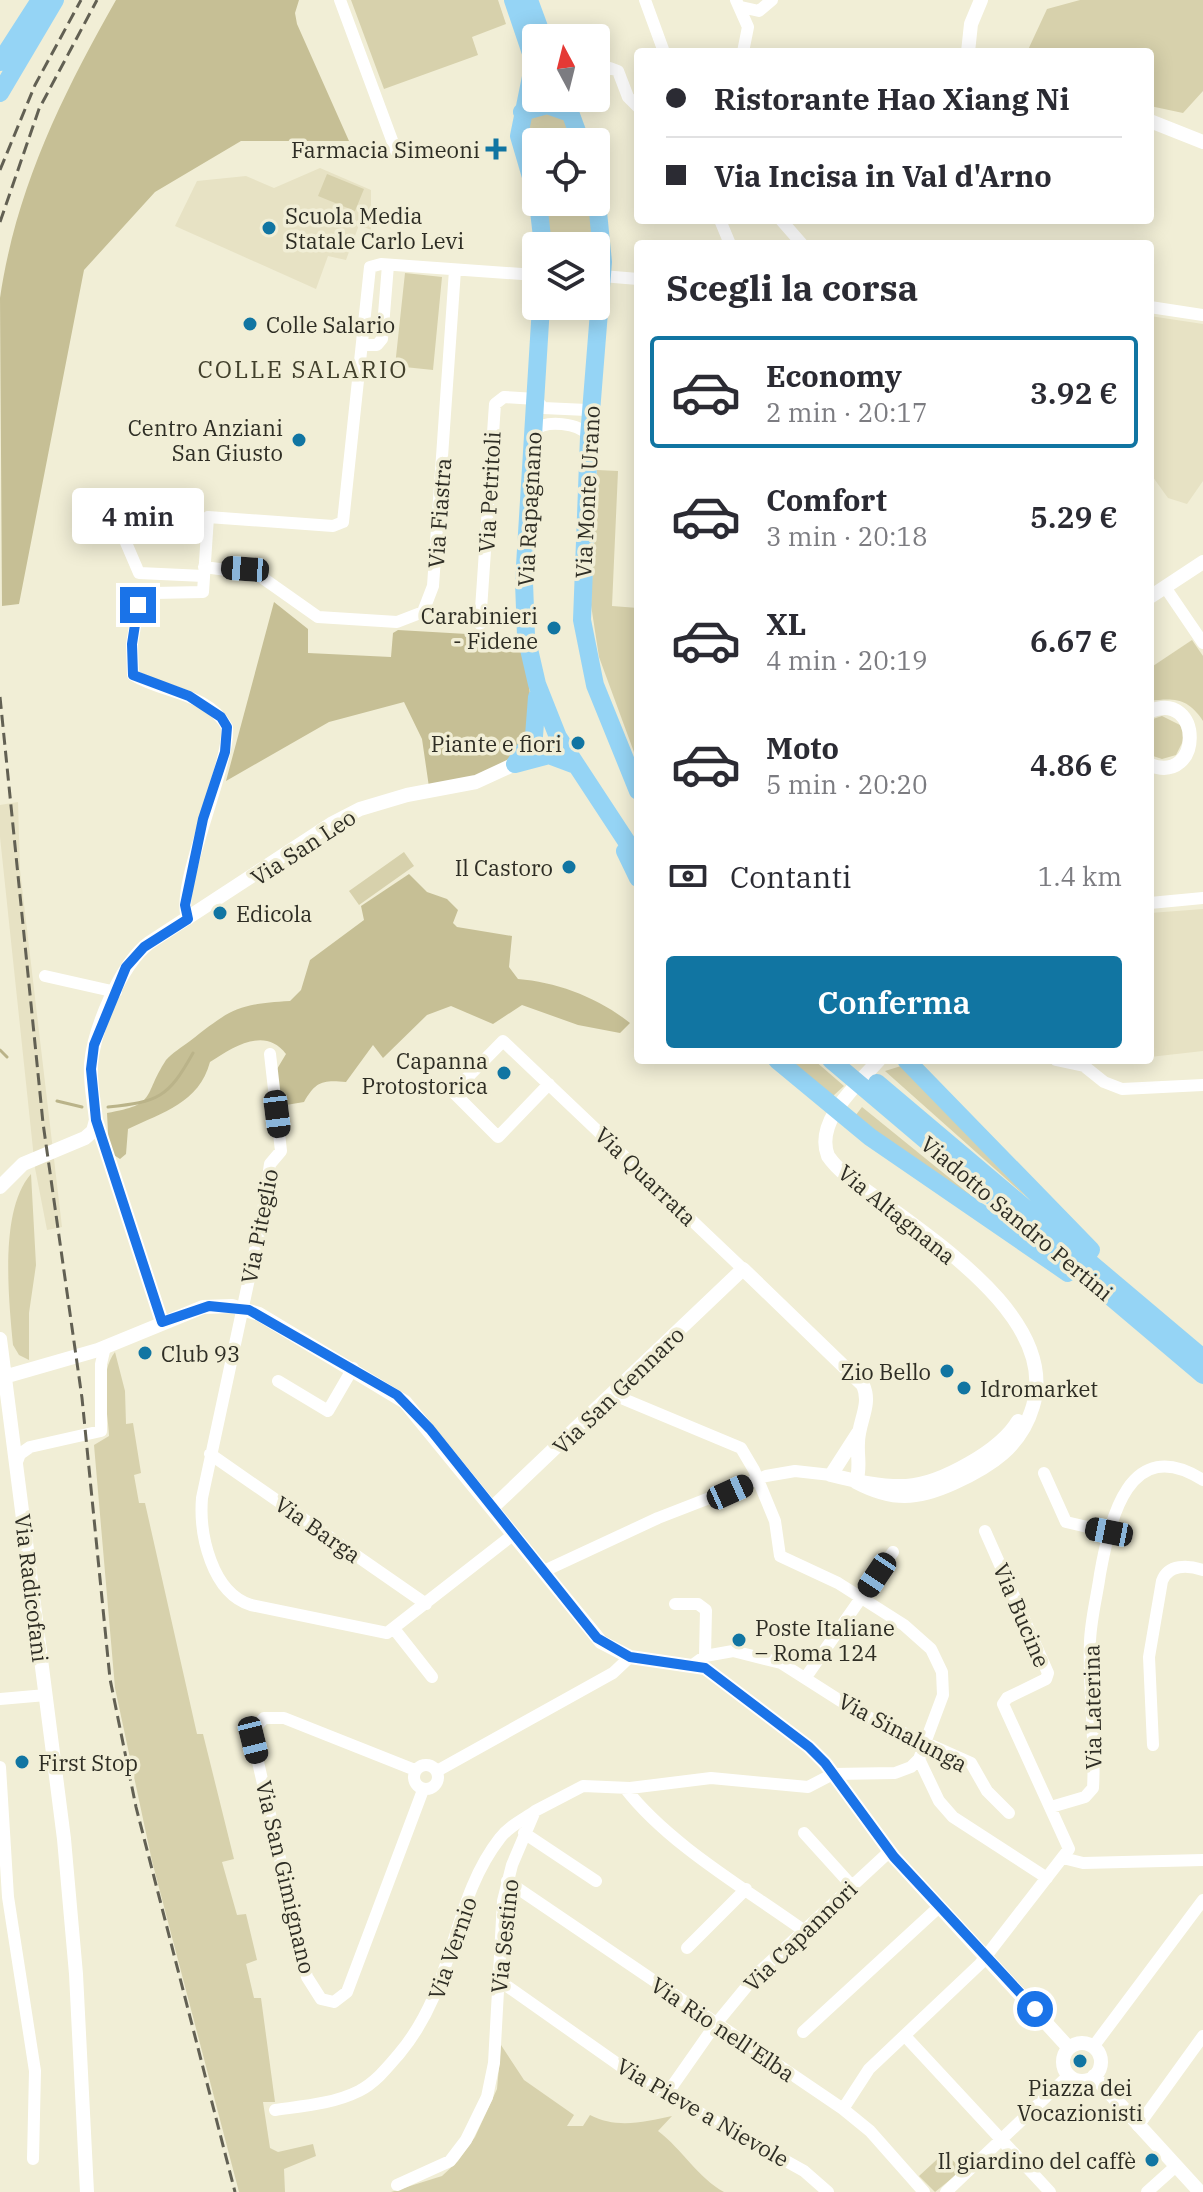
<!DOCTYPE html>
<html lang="it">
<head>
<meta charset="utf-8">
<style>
	body { margin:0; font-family:"IBM Plex Serif",serif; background:#f2f2f3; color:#2b2b33; height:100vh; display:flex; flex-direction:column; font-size:30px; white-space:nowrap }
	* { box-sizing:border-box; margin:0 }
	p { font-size:26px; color:#7c7c81 }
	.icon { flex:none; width:44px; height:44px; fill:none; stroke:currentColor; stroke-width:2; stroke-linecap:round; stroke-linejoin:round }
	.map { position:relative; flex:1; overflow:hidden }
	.drawer { position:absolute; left:634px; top:240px; width:520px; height:824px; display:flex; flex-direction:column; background:#fff; border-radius:8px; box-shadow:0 4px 20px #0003 }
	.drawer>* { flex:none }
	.banner { position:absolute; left:634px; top:48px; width:520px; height:176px; border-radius:8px; box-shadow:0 4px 20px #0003; display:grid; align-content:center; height:176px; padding:0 32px; background:#fff }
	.needle { width:52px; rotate:353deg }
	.fabs { position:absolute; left:522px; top:24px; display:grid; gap:16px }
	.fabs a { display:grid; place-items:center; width:88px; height:88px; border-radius:8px; background:#fff; box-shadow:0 4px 20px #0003; font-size:40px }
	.end { position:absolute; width:36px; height:36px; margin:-18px; border:10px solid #1a73e8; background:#fff; box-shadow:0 0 0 4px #fff }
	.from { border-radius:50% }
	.bubble { position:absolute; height:56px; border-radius:8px; background:#fff; box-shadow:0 4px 20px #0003; font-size:26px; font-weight:600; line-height:56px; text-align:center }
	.car { position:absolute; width:24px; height:48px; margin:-24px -12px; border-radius:10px; box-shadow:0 0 6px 2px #0007; background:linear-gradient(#222 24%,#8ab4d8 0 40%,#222 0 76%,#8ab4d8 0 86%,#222 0) }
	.banner b { display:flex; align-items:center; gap:28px; height:76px; font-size:30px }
	.banner b+b { border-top:2px solid #e1e1e2 }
	.banner i { width:20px; height:20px; background:#2b2b33 }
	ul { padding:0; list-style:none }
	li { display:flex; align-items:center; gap:24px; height:112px; margin:0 16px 12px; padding:0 16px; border:4px solid transparent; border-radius:8px }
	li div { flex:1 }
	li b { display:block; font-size:30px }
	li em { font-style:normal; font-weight:600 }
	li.on { border-color:#1175a2 }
	li>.icon { width:72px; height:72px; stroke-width:1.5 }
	h2 { padding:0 32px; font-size:36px; line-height:96px }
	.pay { display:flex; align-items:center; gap:20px; height:88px; padding:0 32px; font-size:30px }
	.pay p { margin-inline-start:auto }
	.action { display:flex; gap:16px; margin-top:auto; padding:16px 32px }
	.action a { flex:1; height:92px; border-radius:8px; background:#1175a2; color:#fff; font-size:32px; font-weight:600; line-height:92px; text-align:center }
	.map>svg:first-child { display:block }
</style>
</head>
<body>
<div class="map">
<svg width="1203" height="2192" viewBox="0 0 1203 2192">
	<rect width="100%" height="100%" fill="#f1eed6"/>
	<path fill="#e7e2c4" d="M320,168L371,190V230L359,225L346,260L328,256L316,289L175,226L197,181L246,176L274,188Z
		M1150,316L1203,324V481L1187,504L1168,498L1150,473Z
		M18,802L20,870L62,1227L47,1230L35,1168L0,837V805Z
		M1203,909V1051L1150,1057V913Z"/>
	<path fill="#d7d1ac" d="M351,0H498L506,24L472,37L478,55L384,89Z
		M1080,0H1203V91L1183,113L1150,106V52H1027L1047,9Z
		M539,112L563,116L571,142H536V161L526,136V122Z
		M327,174L364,189L355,211L318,196Z
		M544,202H590L595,246H550Z
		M405,273L442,277L433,370L395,366Z
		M597,470L618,471L612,606L638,608V763L599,657L591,605Z
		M1192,640L1203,656V721C1188,698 1174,698 1150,701V668Z
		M1162,716L1180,725L1185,737L1176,755L1162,759L1150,755V720Z
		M404,852L414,866L359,905L349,891Z
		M785,1060H814L844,1086L833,1096Z
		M901,1066L1031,1201L885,1071Z
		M862,1107L1010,1227L852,1120Z
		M31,1174L36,1265L29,1313V1360L19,1355L13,1345C8,1293 0,1209 31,1174Z
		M115,1352L125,1391L126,1424L133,1423L141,1473L134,1475L139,1503H145L197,1734H203L234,1859L222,1862L237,1915L246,1914L257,1960L246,1964L254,1998H261L275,2102H263L270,2148L278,2152L313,2144L316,2156L284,2169L285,2192H239L152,1861L115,1688L94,1445L109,1436C108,1410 98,1374 115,1352Z
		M501,2045L524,2080L574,2115L567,2126H583L590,2115C616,2129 645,2122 672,2116L658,2131C682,2149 698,2178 724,2192H391L442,2176L458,2161L475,2137L497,2089Z
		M945,2152L962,2170L935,2192L919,2176Z"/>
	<path fill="#c6bf95" d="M116,0H299L295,13L297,24L349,141H241L155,192L84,270L19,604L2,606L0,298C16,189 62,95 116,0Z
		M274,602L308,629V653L391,657L393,633L398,630L520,637C529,679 547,749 495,770C474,778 450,782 429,787L422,739L404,702L329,722L226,781Z
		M409,874L427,892L447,899L458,910L453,923L457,927L512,936L509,967L518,979C557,982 599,998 630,1023L620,1033L578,1025L522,1005L493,1024L451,1006L427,1015L383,1058L373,1045L346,1082C323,1080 316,1081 304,1102L280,1106L277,1069L286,1054C265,1026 233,1047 210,1062C199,1103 163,1112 128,1129L126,1154L120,1159L109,1152L107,1113C158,1104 142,1097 166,1060C172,1053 182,1047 190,1041C231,1009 237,1004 290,1001L301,990L310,960L364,920L361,906Z"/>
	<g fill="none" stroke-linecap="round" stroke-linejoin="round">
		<path stroke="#bab389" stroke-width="3" d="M0,1050L7,1057
			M57,1101L82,1107
			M108,1107C158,1102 168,1098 193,1053"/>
		<path stroke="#fff" stroke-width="12" d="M340,0L396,151
			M645,0L664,52
			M736,0L748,27L743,52
			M741,7L759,11L772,0
			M596,72L610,68L618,71L628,97L638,107
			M720,220L730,244
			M781,220L802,244
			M602,276L638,279
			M1150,307L1203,315
			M362,345H377L382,339L388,265
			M533,431C546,419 579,423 589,436
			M81,495L85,506L124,538L139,573L204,576
			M204,567L257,574L318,617L397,622L423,612L433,586L455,270
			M1165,587L1203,643
			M480,624L495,404L504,397L536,399L543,408L587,410L592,404
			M1150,903L1203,898
			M188,919C172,893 231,764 227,727C208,692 163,694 133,675L132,644L139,603L154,593L203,592L208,517L333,526L343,522L370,267L381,264L536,275
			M45,976L116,992
			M270,1054L281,1151L270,1164L262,1218L202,1498C199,1535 212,1593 251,1605L387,1633L514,1534
			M1056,1060L1084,1066L1104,1082L1122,1089L1203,1085
			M549,1084L498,1137L453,1092L503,1041L743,1269
			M278,1381L328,1411L353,1368
			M210,1454L426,1604
			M17,1462L20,1454L30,1447L101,1431V1364L105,1347
			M1044,1473L1066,1522L1109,1532
			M544,1571L658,1518L766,1476L795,1471L831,1475
			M675,1604H698L706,1610L705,1656
			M395,1630L432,1677
			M694,1664L705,1656L733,1651L781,1663L861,1714L971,1763L987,1791L1009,1813
			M806,1677L893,1552
			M0,1699L46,1695
			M1153,1745L1149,1657L1162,1581C1168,1564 1188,1565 1203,1570
			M919,1759L939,1801L953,1817L1047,1878
			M414 1777a12 12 0 1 1 24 0a12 12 0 1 1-24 0Z
			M0,1767L8,1897L35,2071L33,2159
			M415,1770L284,1718H264L256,1727L253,1740L307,1977L321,1999L334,2002L347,1992L423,1790
			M437,1771L613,1673L630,1657
			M625,1788C668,1844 746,1889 803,1930
			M1051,1807L1085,1797L1093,1788C1096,1739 1088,1690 1090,1641C1091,1618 1097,1596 1100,1574C1110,1519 1129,1433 1203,1480
			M524,1833L596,1881
			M804,1833L852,1886
			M1063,1858L1083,1863L1203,1860
			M507,1881L843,2109L870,2131L924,2192
			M687,1948L746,1889
			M497,1979L639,2079L804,2171L828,2192
			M803,2032L939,1907
			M905,2036L1050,2192
			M1093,2047L1203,1900
			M666,2095L715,2025L757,1974L890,1851
			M843,2109L869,2069L980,1964L1069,1849L1003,1704L1007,1698L1046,1679L1048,1673L985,1531
			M275,2110C303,2106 333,2104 359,2091C376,2082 387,2068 399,2054C457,1985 450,1902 500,1838C508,1827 522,1820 534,1812
			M1138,2126L1203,2036
			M397,2185L450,2161L466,2140L487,2097L494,2063L503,1901L512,1865L535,1811L583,1786L630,1788L711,1778L808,1787L833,1774L895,1773L911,1767L919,1759L943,1695L942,1672L931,1649L904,1625L838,1583L780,1556L775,1521L754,1470L741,1448L614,1395
			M946,2192L1069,2075
			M1147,2192L1176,2166"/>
		<path stroke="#fff" stroke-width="14" d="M968,52L971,24L981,0
			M1150,121L1203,142
			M1150,597L1203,562
			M1150,711C1203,690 1203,785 1150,765
			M0,1187L23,1164L85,1138L93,1131L96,1120
			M162,1322L96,1120C94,1101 90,1084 91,1064C94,1029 121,964 149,943L331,824L360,809L407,795L476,782L515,764
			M0,1339L64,1839L76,1974L87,2192
			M4,1377L98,1350L203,1307L232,1306L259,1314L405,1402L601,1642L630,1657L705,1668L809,1747L825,1763L894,1857L1069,2048
			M858,1433L831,1475C855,1481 881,1487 906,1486C941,1484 1001,1450 1018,1421
			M856,1482C892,1501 917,1500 954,1483C991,1466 1021,1447 1033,1406C1058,1322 941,1246 884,1203C865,1189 841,1175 828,1156C814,1121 858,1084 879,1060
			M492,1508L743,1269L863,1385C872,1405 858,1422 858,1443C857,1457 861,1467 856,1482
			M1063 2062a19 19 0 1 1 38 0a19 19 0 1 1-38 0Z
			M1094,2076L1200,2192"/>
		<path stroke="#95d4f5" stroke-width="18" d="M513,0L534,62L519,136L536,194
			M529,0L543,38
			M0,62L40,0
			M0,93L55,0
			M567,104L581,142
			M522,112L547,105L570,113
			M596,192L603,262L589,437L582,620L595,685L638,791
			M538,202L543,246
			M541,306L524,582L526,636L537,684L558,737L638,859
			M515,764L534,736L537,697
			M515,764L549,755L573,764
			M625,851L638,878
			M777,1060L870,1137L1068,1273
			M831,1060L1203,1375
			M906,1060L1091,1250
			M877,1083L1203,1358"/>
		<path stroke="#626053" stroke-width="3" stroke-dasharray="12 6" stroke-linecap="butt" d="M0,170L35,85L81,0
			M0,222L39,109L97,0
			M0,697L43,1123L82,1398L110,1679L136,1807L235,2192"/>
	</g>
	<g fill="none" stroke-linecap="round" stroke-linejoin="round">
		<path stroke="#1a73e8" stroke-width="10" d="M138,605L132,644L133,675L189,696L221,717L227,727L225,752L203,819L185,905L188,919L144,947L126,967L94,1045L91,1069L96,1120L162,1322L209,1306L249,1310L397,1395L430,1429L597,1638L630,1657L705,1668L809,1747L825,1763L894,1857L1035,2009"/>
	</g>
	<g fill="#1175a2" stroke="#f1eed6" stroke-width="3">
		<path d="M492 137h8v8h8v8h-8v8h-8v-8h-8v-8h8z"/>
		<circle cx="269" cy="228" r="8"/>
		<circle cx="250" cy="324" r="8"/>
		<circle cx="299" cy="440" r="8"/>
		<circle cx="554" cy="628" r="8"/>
		<circle cx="578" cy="743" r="8"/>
		<circle cx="569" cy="867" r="8"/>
		<circle cx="220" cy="913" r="8"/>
		<circle cx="504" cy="1073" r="8"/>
		<circle cx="145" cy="1353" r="8"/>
		<circle cx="947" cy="1371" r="8"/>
		<circle cx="964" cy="1388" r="8"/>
		<circle cx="739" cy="1640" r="8"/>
		<circle cx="22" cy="1762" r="8"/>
		<circle cx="1080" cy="2061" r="8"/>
		<circle cx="1152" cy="2160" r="8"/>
	</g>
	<g text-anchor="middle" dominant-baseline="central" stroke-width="7" stroke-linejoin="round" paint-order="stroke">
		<g font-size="22" fill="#2e2d24" stroke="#f1eed6" text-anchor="end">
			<text x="480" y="149">Farmacia Simeoni</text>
			<text x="285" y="215" text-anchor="start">Scuola Media<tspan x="285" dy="25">Statale Carlo Levi</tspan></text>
			<text x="266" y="324" text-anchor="start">Colle Salario</text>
			<text x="283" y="427">Centro Anziani<tspan x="283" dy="25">San Giusto</tspan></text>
			<text x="538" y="615">Carabinieri<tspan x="538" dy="25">- Fidene</tspan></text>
			<text x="562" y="743">Piante e fiori</text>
			<text x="553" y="867">Il Castoro</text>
			<text x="236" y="913" text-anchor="start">Edicola</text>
			<text x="488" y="1060">Capanna<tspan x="488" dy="25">Protostorica</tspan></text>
			<text x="161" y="1353" text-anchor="start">Club 93</text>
			<text x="931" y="1371">Zio Bello</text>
			<text x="980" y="1388" text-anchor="start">Idromarket</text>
			<text x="755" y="1627" text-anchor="start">Poste Italiane<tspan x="755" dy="25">– Roma 124</tspan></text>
			<text x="38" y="1762" text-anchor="start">First Stop</text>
			<text x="1080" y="2087" text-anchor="middle">Piazza dei<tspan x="1080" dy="25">Vocazionisti</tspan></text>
			<text x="1136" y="2160">Il giardino del caffè</text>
		</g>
		<g font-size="22" fill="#2e2d24" stroke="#f1eed6">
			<text transform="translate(489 492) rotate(-87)">Via Petritoli</text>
			<text transform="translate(587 492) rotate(-87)">Via Monte Urano</text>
			<text transform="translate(529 509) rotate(-87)">Via Rapagnano</text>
			<text transform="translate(439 513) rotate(-86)">Via Fiastra</text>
			<text transform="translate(303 847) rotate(-33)">Via San Leo</text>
			<text transform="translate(646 1176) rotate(44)">Via Quarrata</text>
			<text transform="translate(897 1214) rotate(39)">Via Altagnana</text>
			<text transform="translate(1017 1218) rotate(40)">Viadotto Sandro Pertini</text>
			<text transform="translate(259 1226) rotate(-79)">Via Piteglio</text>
			<text transform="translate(618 1390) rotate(-44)">Via San Gennaro</text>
			<text transform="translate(318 1529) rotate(35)">Via Barga</text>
			<text transform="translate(32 1588) rotate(83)">Via Radicofani</text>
			<text transform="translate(1022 1615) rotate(67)">Via Bucine</text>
			<text transform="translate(1092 1707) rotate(-91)">Via Laterina</text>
			<text transform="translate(903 1732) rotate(28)">Via Sinalunga</text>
			<text transform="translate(286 1877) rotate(77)">Via San Gimignano</text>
			<text transform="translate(504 1936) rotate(-84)">Via Sestino</text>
			<text transform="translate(800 1936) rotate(-44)">Via Capannori</text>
			<text transform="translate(452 1948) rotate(-71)">Via Vernio</text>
			<text transform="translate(723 2029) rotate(34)">Via Rio nell'Elba</text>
			<text transform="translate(703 2112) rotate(30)">Via Pieve a Nievole</text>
		</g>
		<g font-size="24" letter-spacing="2" fill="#42402c" stroke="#f1eed6">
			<text x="303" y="369">COLLE SALARIO</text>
		</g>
	</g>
</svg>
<div class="fabs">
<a><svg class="needle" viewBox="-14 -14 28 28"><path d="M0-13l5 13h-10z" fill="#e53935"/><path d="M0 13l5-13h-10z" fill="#7c7c81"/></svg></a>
<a><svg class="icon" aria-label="locate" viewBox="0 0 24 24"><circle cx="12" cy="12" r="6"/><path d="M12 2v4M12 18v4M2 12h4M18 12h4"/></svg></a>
<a><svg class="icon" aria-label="layers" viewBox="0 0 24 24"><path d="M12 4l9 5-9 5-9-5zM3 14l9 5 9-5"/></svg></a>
</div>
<i class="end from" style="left:1035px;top:2009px"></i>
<i class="end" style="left:138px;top:605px"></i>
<div class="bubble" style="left:72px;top:488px;width:132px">4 min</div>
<i class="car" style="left:245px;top:569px;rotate:274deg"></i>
<i class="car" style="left:277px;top:1114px;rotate:173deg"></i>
<i class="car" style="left:730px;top:1492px;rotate:66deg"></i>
<i class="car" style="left:1109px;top:1532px;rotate:281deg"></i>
<i class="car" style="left:877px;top:1575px;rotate:214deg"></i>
<i class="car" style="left:253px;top:1740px;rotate:166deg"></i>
<div class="banner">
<b><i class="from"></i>Ristorante Hao Xiang Ni</b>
<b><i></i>Via Incisa in Val d'Arno</b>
</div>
<section class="drawer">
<h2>Scegli la corsa</h2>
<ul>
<li class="on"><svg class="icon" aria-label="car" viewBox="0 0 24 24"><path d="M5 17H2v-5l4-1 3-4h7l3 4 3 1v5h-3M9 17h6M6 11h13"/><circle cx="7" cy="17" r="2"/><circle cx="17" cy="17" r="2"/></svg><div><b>Economy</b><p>2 min · 20:17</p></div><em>3.92 €</em></li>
<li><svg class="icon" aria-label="car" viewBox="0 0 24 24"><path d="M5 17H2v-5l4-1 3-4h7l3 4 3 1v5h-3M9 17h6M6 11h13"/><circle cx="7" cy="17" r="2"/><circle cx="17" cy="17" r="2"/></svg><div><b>Comfort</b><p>3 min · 20:18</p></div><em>5.29 €</em></li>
<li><svg class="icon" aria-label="car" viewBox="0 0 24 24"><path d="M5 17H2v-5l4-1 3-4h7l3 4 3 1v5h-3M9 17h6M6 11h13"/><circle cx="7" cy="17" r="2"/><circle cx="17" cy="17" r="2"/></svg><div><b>XL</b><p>4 min · 20:19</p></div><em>6.67 €</em></li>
<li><svg class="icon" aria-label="car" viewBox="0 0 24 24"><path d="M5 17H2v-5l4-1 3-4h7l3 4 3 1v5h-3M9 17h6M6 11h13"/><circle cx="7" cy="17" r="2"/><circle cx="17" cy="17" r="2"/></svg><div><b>Moto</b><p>5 min · 20:20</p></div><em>4.86 €</em></li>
</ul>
<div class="pay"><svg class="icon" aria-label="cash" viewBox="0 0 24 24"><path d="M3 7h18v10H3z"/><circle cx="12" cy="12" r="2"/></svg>Contanti<p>1.4 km</p></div>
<div class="action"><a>Conferma</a></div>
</section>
</div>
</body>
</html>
